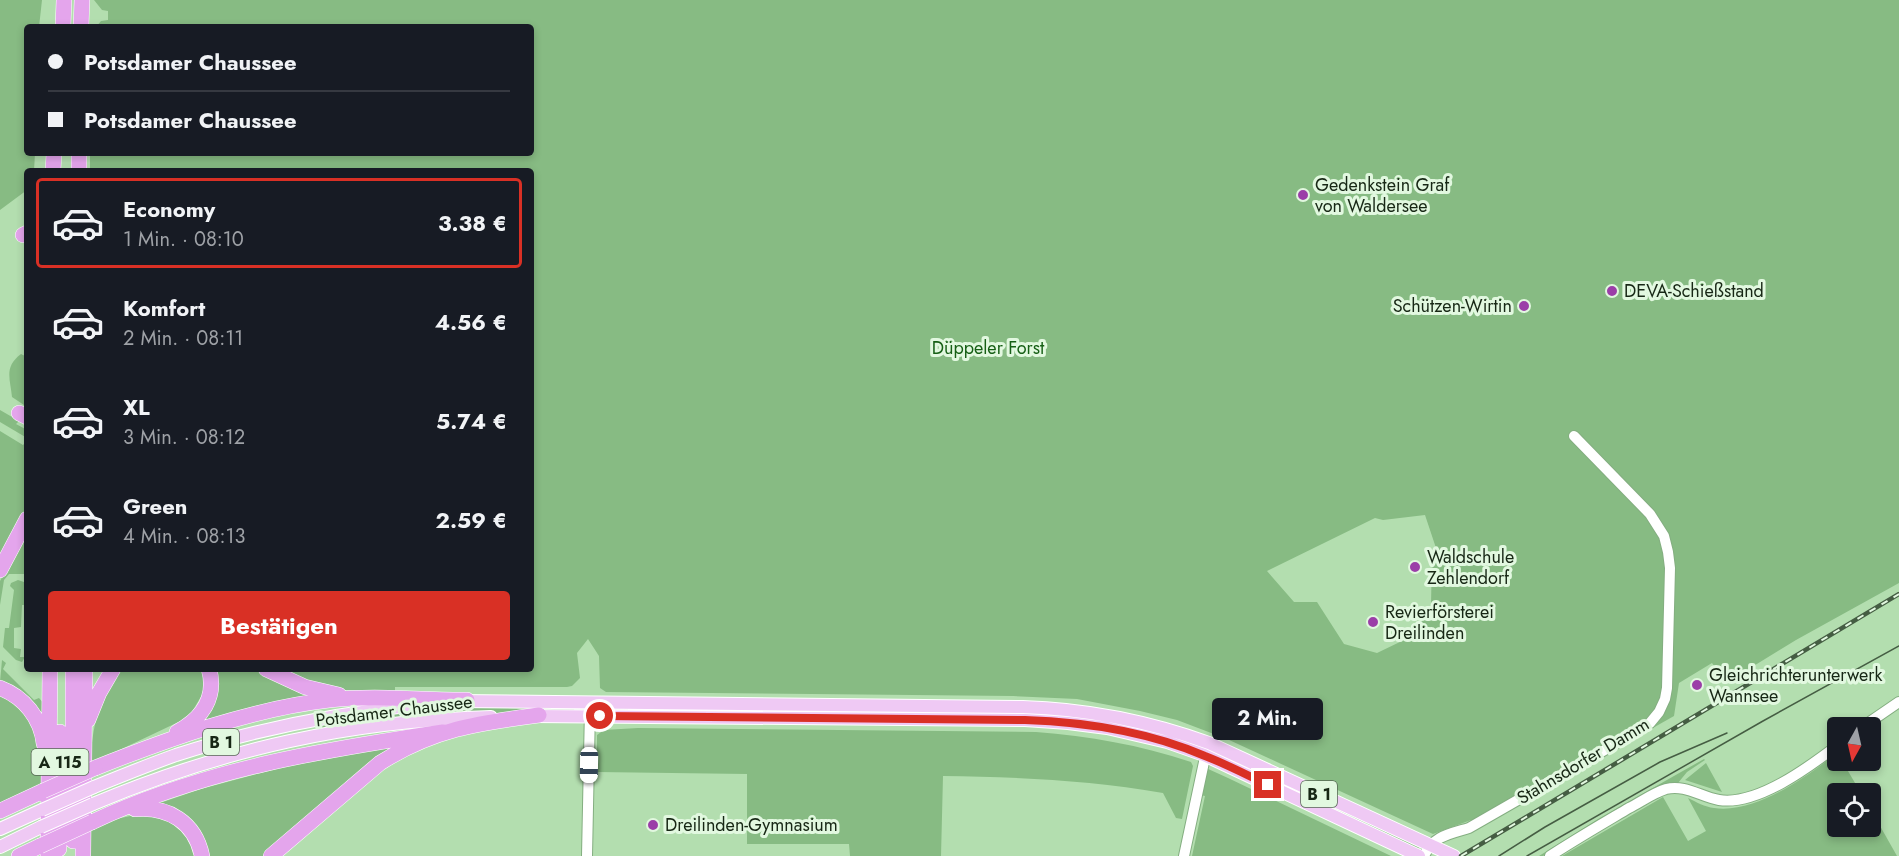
<!DOCTYPE html>
<html lang="de">
<head>
<meta charset="utf-8">
<style>
	body { margin:0; font-family:Jost,sans-serif; background:#242831; color:#f1f3f6; height:100vh; display:flex; flex-direction:column; font-size:22px; white-space:nowrap }
	* { box-sizing:border-box; margin:0 }
	p { font-size:20px; color:#9ea1a6 }
	.icon { flex:none; width:33px; height:33px; fill:none; stroke:currentColor; stroke-width:2; stroke-linecap:round; stroke-linejoin:round }
	.map { position:relative; flex:1; overflow:hidden }
	.panel { position:absolute; left:24px; top:168px; width:510px; height:504px; display:flex; flex-direction:column; background:#171b24; border-radius:6px; box-shadow:0 3px 9px #0003 }
	.panel>* { flex:none }
	.guide { position:absolute; left:24px; top:24px; width:510px; height:132px; border-radius:6px; box-shadow:0 3px 9px #0003; display:grid; align-content:center; height:132px; padding:0 24px; background:#171b24 }
	.needle { width:39px; rotate:188deg }
	.tools { position:absolute; left:1827px; top:717px; display:grid; gap:12px }
	.tools a { display:grid; place-items:center; width:54px; height:54px; border-radius:6px; background:#171b24; box-shadow:0 3px 9px #0003; font-size:30px }
	.end { position:absolute; width:27px; height:27px; margin:-14px; border:8px solid #d93025; background:#fff; box-shadow:0 0 0 3px #fff }
	.from { border-radius:50% }
	.bubble { position:absolute; height:42px; border-radius:6px; background:#171b24; box-shadow:0 3px 9px #0003; font-size:20px; font-weight:700; line-height:42px; text-align:center }
	.car { position:absolute; width:18px; height:36px; margin:-18px -9px; border-radius:8px; box-shadow:0 0 4px 2px #0007; background:linear-gradient(#fff 24%,#345 0 40%,#fff 0 76%,#345 0 86%,#fff 0) }
	.guide b { display:flex; align-items:center; gap:21px; height:57px; font-size:22px }
	.guide b+b { border-top:2px solid #363941 }
	.guide i { width:15px; height:15px; background:#f1f3f6 }
	ul { padding:10px 0 0; list-style:none }
	li { display:flex; align-items:center; gap:18px; height:90px; margin:0 12px 9px; padding:0 12px; border:3px solid transparent; border-radius:6px }
	li div { flex:1 }
	li b { display:block; font-size:22px }
	li em { font-style:normal; font-weight:700 }
	li.current { border-color:#d93025 }
	li>.icon { width:54px; height:54px; stroke-width:1.5 }
	.cta { display:flex; gap:12px; margin-top:auto; padding:12px 24px }
	.cta a { flex:1; height:69px; border-radius:6px; background:#d93025; color:#fff; font-size:24px; font-weight:700; line-height:69px; text-align:center }
	.map>svg:first-child { display:block }
</style>
</head>
<body>
<div class="map">
<svg width="1899" height="856" viewBox="0 0 1899 856">
	<rect width="100%" height="100%" fill="#b3deaf"/>
	<path fill="#87bb83" fill-rule="evenodd" d="M0,0H42L39,27H27V153H35L34,171H27V190L0,210Z
		M94,0H1899V583L1796,640L1726,683L1712,663L1679,683L1674,716L1462,836L1471,820L1433,834L1227,739L1177,720L1140,711L1077,699L1013,696L606,692L600,688L599,656L588,639L577,653L580,678L572,686L567,687H395V693L330,689L276,669H531V171H90V153H531V27H96L101,21L108,20V11L102,10ZM1425,515L1437,551L1432,555L1431,605L1427,614L1404,640L1377,653L1344,644L1317,602H1294L1267,571L1375,518L1383,520Z
		M21,354L27,357V407L12,397C10,378 4,367 21,354Z
		M0,410L19,421L16,424L27,430V438L0,422Z
		M0,431L23,445L27,441V506L14,538L0,558Z
		M27,533V574H9L4,580L0,605V581Z
		M18,580L27,583L26,605H22L21,627L14,628V648L21,649L20,657H25L22,662L16,660L3,647L5,628H9L14,590L10,586L11,583Z
		M2,660L6,663L3,669L34,700L39,698L44,704L43,716L0,682Z
		M122,669H201L204,676L203,693L189,717L90,764C93,726 97,700 122,669Z
		M216,669H255L283,685L316,698L197,726Z
		M0,695L22,708L41,743L43,785L0,804Z
		M454,706H574V712L488,713L319,731L317,722L409,709Z
		M603,706L1036,711L1103,717L1196,742L1194,748L1119,727L603,712Z
		M638,728L1036,732C1089,736 1140,745 1191,762L1193,766L1182,819L1176,818L1163,793C1089,780 1017,777 943,776L941,856H850L849,844H747V774L597,772V735L604,730Z
		M396,746L263,856H208L171,807L160,803L201,789L312,759Z
		M1212,748L1421,844L1417,852L1210,754Z
		M1837,753L1838,760L1842,761L1861,793L1838,794V826H1870L1871,810L1897,856H1562L1663,797L1688,841L1706,831L1688,798C1696,802 1705,807 1714,808C1756,814 1806,777 1837,753Z
		M1704,759L1705,760L1687,772L1678,783L1573,836L1543,856H1539L1598,819Z
		M1706,763L1722,792L1685,780Z
		M1206,768L1228,778L1391,856H1192L1205,796L1200,795Z
		M135,815C169,817 185,822 196,856H90V831L116,819Z"/>
	<g fill="none" stroke-linecap="round" stroke-linejoin="round">
		<defs>
			<path id="minor" d="M1861,728L1899,702
				M587,856L590,708
				M1184,856L1207,748
				M1424,856C1433,836 1449,834 1469,828L1643,728L1650,723L1659,712L1665,699L1667,688L1670,568L1668,552L1664,536L1650,514L1574,436
				M1550,856C1576,839 1602,824 1629,808C1641,802 1653,793 1666,789C1685,784 1701,797 1719,800C1757,806 1809,767 1838,745"/>
			<path id="major" d="M458,701L1023,707C1088,709 1148,721 1209,743L1454,856
				M532,716L1025,720L1068,723L1107,728L1167,742L1204,755L1419,856
				M94,787C121,776 148,765 176,755C256,729 339,713 423,704
				M93,804C224,749 350,721 491,717
				M0,829L42,810
				M0,847L41,827"/>
			<path id="highway" d="M63,27L64,0
				M81,27L82,0
				M53,171L54,153
				M79,171V153
				M23,235L27,233
				M19,413L27,417
				M0,570L27,519
				M266,669L305,687L339,695
				M0,688C24,697 41,718 44,744
				M88,720L99,693L113,669
				M177,732C201,719 217,698 209,669
				M95,768C168,739 251,709 329,700C374,695 421,700 467,700
				M135,809C168,806 195,822 202,856
				M0,811L43,791
				M92,822C205,769 322,750 443,732
				M73,841V669
				M59,849L60,732
				M19,856L40,846
				M48,856L50,669
				M83,856L85,669
				M271,856L380,763C433,729 478,723 539,715"/>
		</defs>
		<use href="#minor" stroke="#84ae81" stroke-width="12"/>
		<use href="#major" stroke="#fff" stroke-width="14"/>
		<use href="#highway" stroke="#fff" stroke-width="16"/>
		<use href="#minor" stroke="#fff" stroke-width="10"/>
		<use href="#major" stroke="#efc9f4" stroke-width="12"/>
		<use href="#highway" stroke="#e4a5ec" stroke-width="15"/>
		<path stroke="#455d43" stroke-width="1.5" d="M1499,856L1545,827L1660,762L1727,733
			M1527,856L1763,721L1899,646"/>
		<defs>
			<path id="rail" d="M1461,856L1899,594"/>
		</defs>
		<use href="#rail" stroke="#455d43" stroke-width="4.5"/>
		<use href="#rail" stroke="#e2f8e0" stroke-width="2" stroke-dasharray="7" stroke-linecap="butt"/>
		<defs>
			<path id="major-bridge" d="M42,810L94,787
				M41,827L93,804"/>
			<path id="highway-bridge" d="M43,791L95,768
				M40,846L92,822"/>
		</defs>
		<use href="#major-bridge" stroke="#fff" stroke-width="14" stroke-linecap="butt"/>
		<use href="#highway-bridge" stroke="#fff" stroke-width="16" stroke-linecap="butt"/>
		<use href="#major-bridge" stroke="#efc9f4" stroke-width="12"/>
		<use href="#highway-bridge" stroke="#e4a5ec" stroke-width="15"/>
	</g>
	<g fill="none" stroke-linecap="round" stroke-linejoin="round">
		<path stroke="#d93025" stroke-width="8" d="M600,716L1025,720C1086,722 1149,732 1205,756C1226,764 1247,775 1268,785"/>
	</g>
	<g fill="#9b3ea8" stroke="#e2f8e0" stroke-width="2">
		<circle cx="1303" cy="195" r="6"/>
		<circle cx="1612" cy="291" r="6"/>
		<circle cx="1524" cy="306" r="6"/>
		<circle cx="1415" cy="567" r="6"/>
		<circle cx="1373" cy="622" r="6"/>
		<circle cx="1697" cy="685" r="6"/>
		<circle cx="653" cy="825" r="6"/>
	</g>
	<g text-anchor="middle" dominant-baseline="central" stroke-width="6" stroke-linejoin="round" paint-order="stroke">
		<g fill="#e2f8e0" stroke="#546652" stroke-width="1.5">
			<rect x="203" y="729" width="36" height="26" rx="4.5"/>
			<rect x="31.5" y="749" width="57" height="26" rx="4.5"/>
			<rect x="1301" y="781" width="36" height="26" rx="4.5"/>
		</g>
		<g font-size="16" font-weight="bold" fill="#172715">
			<text x="221" y="742">B 1</text>
			<text x="60" y="762">A 115</text>
			<text x="1319" y="794">B 1</text>
		</g>
		<g font-size="18" fill="#172715" stroke="#e2f8e0" text-anchor="start">
			<text x="1315" y="185">Gedenkstein Graf<tspan x="1315" dy="21">von Waldersee</tspan></text>
			<text x="1624" y="291">DEVA-Schießstand</text>
			<text x="1512" y="306" text-anchor="end">Schützen-Wirtin</text>
			<text x="1427" y="557">Waldschule<tspan x="1427" dy="21">Zehlendorf</tspan></text>
			<text x="1385" y="612">Revierförsterei<tspan x="1385" dy="21">Dreilinden</tspan></text>
			<text x="1709" y="675">Gleichrichterunterwerk<tspan x="1709" dy="21">Wannsee</tspan></text>
			<text x="665" y="825">Dreilinden-Gymnasium</text>
		</g>
		<g font-size="18" fill="#165f15" stroke="#e2f8e0">
			<text x="988" y="348">Düppeler Forst</text>
		</g>
		<g font-size="18" fill="#172715" stroke="#e2f8e0">
			<text transform="translate(394 711) rotate(-7)">Potsdamer Chaussee</text>
			<text transform="translate(1583 761) rotate(-31)">Stahnsdorfer Damm</text>
		</g>
	</g>
</svg>
<div class="tools">
<a><svg class="needle" viewBox="-14 -14 28 28"><path d="M0-13l5 13h-10z" fill="#e53935"/><path d="M0 13l5-13h-10z" fill="#9ea1a6"/></svg></a>
<a><svg class="icon" aria-label="locate" viewBox="0 0 24 24"><circle cx="12" cy="12" r="6"/><path d="M12 2v4M12 18v4M2 12h4M18 12h4"/></svg></a>
</div>
<i class="end from" style="left:600px;top:716px"></i>
<i class="end" style="left:1268px;top:785px"></i>
<div class="bubble" style="left:1212px;top:698px;width:111px">2 Min.</div>
<i class="car" style="left:589px;top:765px;rotate:181deg"></i>
<div class="guide">
<b><i class="from"></i>Potsdamer Chaussee</b>
<b><i></i>Potsdamer Chaussee</b>
</div>
<section class="panel">
<ul>
<li class="current"><svg class="icon" aria-label="car" viewBox="0 0 24 24"><path d="M5 17H2v-5l4-1 3-4h7l3 4 3 1v5h-3M9 17h6M6 11h13"/><circle cx="7" cy="17" r="2"/><circle cx="17" cy="17" r="2"/></svg><div><b>Economy</b><p>1 Min. · 08:10</p></div><em>3.38 €</em></li>
<li><svg class="icon" aria-label="car" viewBox="0 0 24 24"><path d="M5 17H2v-5l4-1 3-4h7l3 4 3 1v5h-3M9 17h6M6 11h13"/><circle cx="7" cy="17" r="2"/><circle cx="17" cy="17" r="2"/></svg><div><b>Komfort</b><p>2 Min. · 08:11</p></div><em>4.56 €</em></li>
<li><svg class="icon" aria-label="car" viewBox="0 0 24 24"><path d="M5 17H2v-5l4-1 3-4h7l3 4 3 1v5h-3M9 17h6M6 11h13"/><circle cx="7" cy="17" r="2"/><circle cx="17" cy="17" r="2"/></svg><div><b>XL</b><p>3 Min. · 08:12</p></div><em>5.74 €</em></li>
<li><svg class="icon" aria-label="car" viewBox="0 0 24 24"><path d="M5 17H2v-5l4-1 3-4h7l3 4 3 1v5h-3M9 17h6M6 11h13"/><circle cx="7" cy="17" r="2"/><circle cx="17" cy="17" r="2"/></svg><div><b>Green</b><p>4 Min. · 08:13</p></div><em>2.59 €</em></li>
</ul>
<div class="cta"><a>Bestätigen</a></div>
</section>
</div>
</body>
</html>
